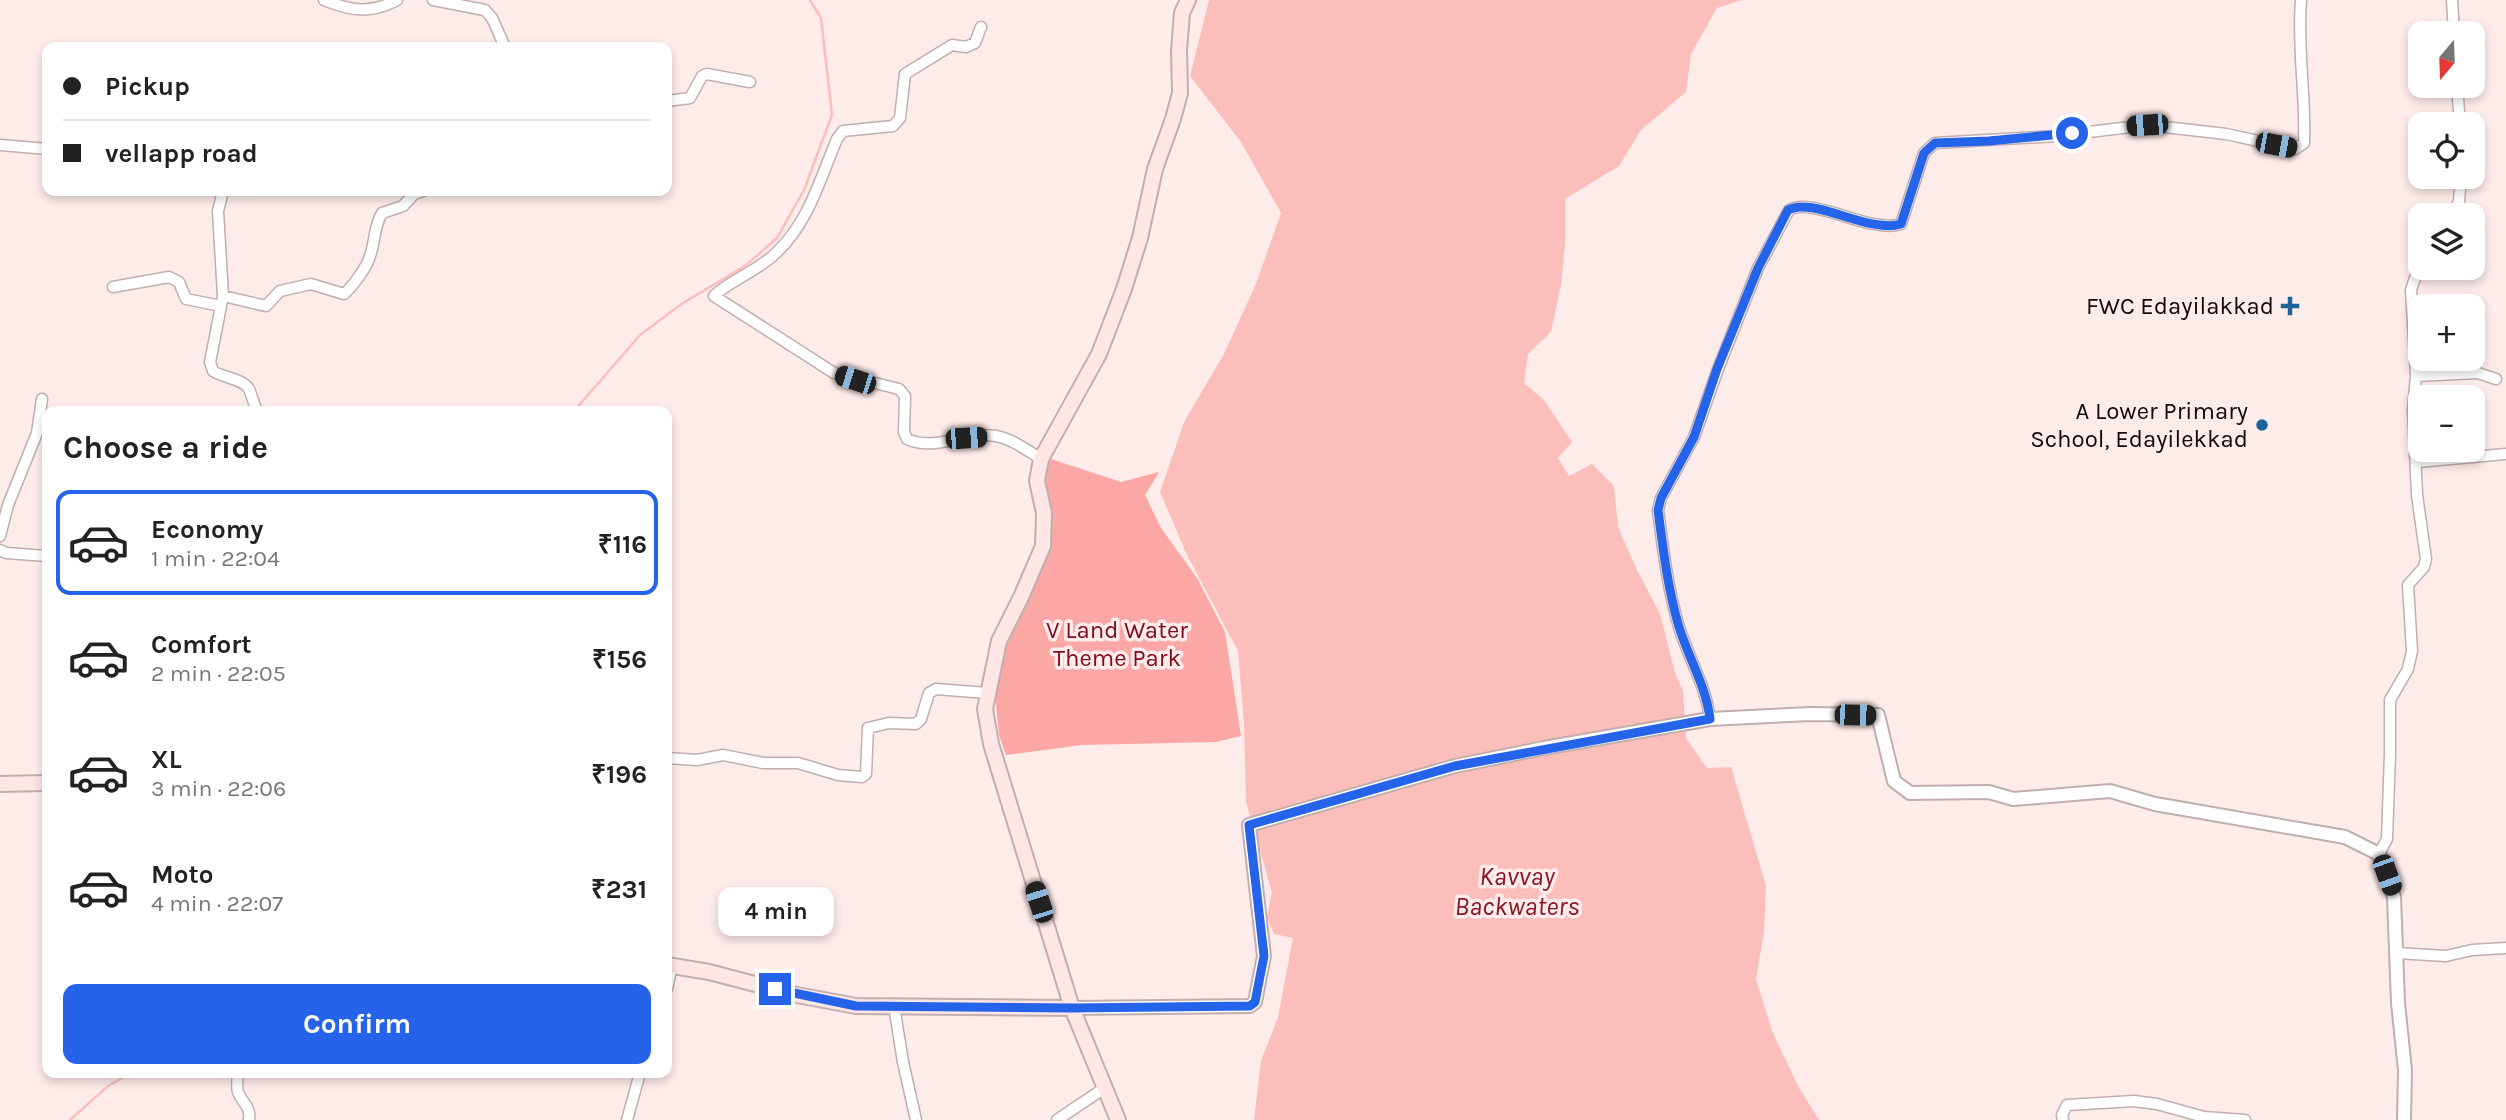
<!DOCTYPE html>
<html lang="en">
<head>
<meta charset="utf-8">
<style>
	body { margin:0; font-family:Karla,sans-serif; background:#f2f2f2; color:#222; height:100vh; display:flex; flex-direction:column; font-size:26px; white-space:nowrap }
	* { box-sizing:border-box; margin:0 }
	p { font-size:23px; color:#767676 }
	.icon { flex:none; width:38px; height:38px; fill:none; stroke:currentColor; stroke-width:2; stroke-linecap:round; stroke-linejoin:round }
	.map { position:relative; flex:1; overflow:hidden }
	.side { position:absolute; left:42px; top:406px; width:630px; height:672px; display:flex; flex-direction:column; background:#fff; border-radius:14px; box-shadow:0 4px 10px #0003 }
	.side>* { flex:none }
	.top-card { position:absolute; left:42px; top:42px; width:630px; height:154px; border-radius:14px; box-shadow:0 4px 10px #0003; display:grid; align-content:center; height:154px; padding:0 21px; background:#fff }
	.needle { width:46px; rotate:199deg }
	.buttons { position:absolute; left:2408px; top:21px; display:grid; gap:14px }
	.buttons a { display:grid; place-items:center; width:77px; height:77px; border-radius:14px; background:#fff; box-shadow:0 4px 10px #0003; font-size:35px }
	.end { position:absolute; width:32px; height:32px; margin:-16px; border:9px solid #2563eb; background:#fff; box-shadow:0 0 0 4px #fff }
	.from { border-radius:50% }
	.bubble { position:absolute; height:49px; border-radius:14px; background:#fff; box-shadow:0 4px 10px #0003; font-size:23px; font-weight:700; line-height:49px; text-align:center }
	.car { position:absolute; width:21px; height:42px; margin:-21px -10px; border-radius:9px; box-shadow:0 0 5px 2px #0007; background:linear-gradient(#222 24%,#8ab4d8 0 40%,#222 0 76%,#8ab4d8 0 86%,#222 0) }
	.top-card b { display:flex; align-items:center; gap:24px; height:66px; font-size:26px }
	.top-card b+b { border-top:2px solid #e0e0e0 }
	.top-card i { width:18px; height:18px; background:#222 }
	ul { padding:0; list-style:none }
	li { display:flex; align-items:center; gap:21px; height:105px; margin:0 14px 10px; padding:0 7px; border:4px solid transparent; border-radius:14px }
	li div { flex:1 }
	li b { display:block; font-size:26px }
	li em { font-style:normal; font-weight:700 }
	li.selected { border-color:#2563eb }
	li>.icon { width:63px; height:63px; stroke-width:1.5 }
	h2 { padding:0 21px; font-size:32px; line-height:84px }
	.button { display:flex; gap:14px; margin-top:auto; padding:14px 21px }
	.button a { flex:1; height:80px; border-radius:14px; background:#2563eb; color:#fff; font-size:28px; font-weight:700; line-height:80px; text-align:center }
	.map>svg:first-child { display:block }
</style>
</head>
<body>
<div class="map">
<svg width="2506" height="1120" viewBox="0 0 2506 1120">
	<rect width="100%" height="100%" fill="#feeceb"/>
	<path fill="#faa7a5" d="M1045,457L1121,482L1159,472L1145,495L1161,528L1197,578L1225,632L1241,736L1216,742L1082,745L1006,755L999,735L995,695L996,677L1016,620L1041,566Z"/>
	<path fill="#fbbebb" d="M1209,0H1742L1717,8L1691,54L1686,92L1641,130L1619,166L1565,199V245L1561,285L1551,332L1528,354L1524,383L1544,400L1572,442L1558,458L1569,476L1592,464L1614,486L1618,527L1637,570L1660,614L1675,673L1683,691L1686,738L1707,768L1731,767L1766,886L1764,932L1756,979L1772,1031L1799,1088L1819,1120H1254L1261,1061L1278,1017L1293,938L1274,934L1267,917L1272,892L1246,802L1244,724L1238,651L1187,555L1160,492L1185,420L1224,354L1256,284L1281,213L1241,142L1190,76Z"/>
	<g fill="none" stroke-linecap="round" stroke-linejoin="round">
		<path stroke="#fbbebb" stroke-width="2.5" d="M574,411L640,335L683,303L745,266L777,238L804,190L832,115L821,18L810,0
			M70,1120L108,1086L131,1073"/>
		<defs>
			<path id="minor" d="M324,0C351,11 371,14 397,0
				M433,0L485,10L492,18L505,47
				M2452,0L2454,33
				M981,27L975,43L966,47L952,45L905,74L900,118L893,126L843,131L837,139C820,179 809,222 776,253C758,271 730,280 714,296L834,373L899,389L905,396L904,432L907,439C934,452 967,431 996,436C1012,439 1027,450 1041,459
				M2457,86L2460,124
				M667,101L690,98L702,76L707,74L750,82
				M0,145L47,149
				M223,191L218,211L223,296L210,362L213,371C223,378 242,378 249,389C252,396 254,404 257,411
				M2453,215L2459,201L2461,177
				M113,287L169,277L179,282L186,299L221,306
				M223,296L266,306L280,291L311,284L344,294C353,286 367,267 370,256C375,242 374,226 382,213L403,206L414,194L423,191
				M2416,376L2478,373L2496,379
				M2417,462L2506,454
				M0,536L8,505L37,433L42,399
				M0,550L6,553L47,556
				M1710,719C1706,686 1689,659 1679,627C1668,590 1663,549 1658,510L1661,498L1694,437L1718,369L1758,268L1789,210C1813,196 1870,234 1901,224L1924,153L1935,143L2056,136L2147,125L2226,134L2295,149L2304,143C2306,95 2297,48 2301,0
				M667,758L697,760L723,755L763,763H798L838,775L862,777L866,774L868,728L889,723L916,724L921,719L929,693L936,689L987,693
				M2379,854L2387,839L2390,754V700L2408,669L2412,651L2408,585L2424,567L2426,559L2417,495L2413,409L2416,376L2411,290L2415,278L2425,268
				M2396,953L2446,956L2472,950L2506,948
				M667,989L672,965
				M894,1006L903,1062L916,1120
				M238,1073C238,1078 236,1086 238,1092C242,1103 251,1106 249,1120
				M627,1120L640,1073
				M1057,1120L1106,1087
				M2063,1120L2062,1115L2067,1105L2134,1101L2157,1104L2204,1117L2245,1120"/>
			<path id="tertiary" d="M1072,1008L1250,1006L1255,1002L1264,956L1249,825L1455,766L1544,748L1710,719L1810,714L1878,715L1894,781L1910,793L1989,792L2013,799L2110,791L2155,804L2345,837L2379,854L2394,897L2398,1003L2405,1070L2404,1120"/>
			<path id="secondary" d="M0,784L47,783
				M667,965L709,972L797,995L856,1006L1072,1008
				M1118,1120L1072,1008L991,744L985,709L999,641L1021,597L1043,546L1044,513L1037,481L1041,459L1099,354L1124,289L1140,238L1155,169L1173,119L1180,93L1179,51L1182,13L1188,0"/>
		</defs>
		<use href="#minor" stroke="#c0afae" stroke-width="13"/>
		<use href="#tertiary" stroke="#c0afae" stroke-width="16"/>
		<use href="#secondary" stroke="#c0afae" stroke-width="18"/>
		<use href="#minor" stroke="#fff" stroke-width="10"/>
		<use href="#tertiary" stroke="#fff" stroke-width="12"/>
		<use href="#secondary" stroke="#fee6e5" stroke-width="14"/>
	</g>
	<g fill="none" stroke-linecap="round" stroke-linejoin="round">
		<path stroke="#2563eb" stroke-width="9" d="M775,989L856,1006L1072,1008L1250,1006L1255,1002L1264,956L1249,825L1455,766L1710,719C1706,686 1689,659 1679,627C1668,590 1663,549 1658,510L1661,498L1694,437L1717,369L1758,268L1788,210C1813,196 1869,234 1901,224L1924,153L1935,143L1989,141L2072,133"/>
	</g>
	<g fill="#1e6397" stroke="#feeceb" stroke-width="2.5">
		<path d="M2286.5 295.5h7v7h7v7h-7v7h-7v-7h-7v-7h7z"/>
		<circle cx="2262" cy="425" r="7"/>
	</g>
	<g text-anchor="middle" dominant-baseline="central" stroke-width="7" stroke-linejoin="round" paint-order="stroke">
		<g font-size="24" fill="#100a0a" stroke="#feeceb" text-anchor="end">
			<text x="2274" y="306">FWC Edayilakkad</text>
			<text x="2248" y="411">A Lower Primary<tspan x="2248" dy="28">School, Edayilekkad</tspan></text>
		</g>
		<g font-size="24" fill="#81091e" stroke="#feeceb">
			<text x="1117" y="630">V Land Water<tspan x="1117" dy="28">Theme Park</tspan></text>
		</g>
		<g font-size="26" font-style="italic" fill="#891525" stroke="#feeceb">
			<text x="1517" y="876">Kavvay<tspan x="1517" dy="30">Backwaters</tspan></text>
		</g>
	</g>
</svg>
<div class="buttons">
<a><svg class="needle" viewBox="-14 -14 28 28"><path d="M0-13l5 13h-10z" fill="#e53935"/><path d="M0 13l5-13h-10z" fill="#767676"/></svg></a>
<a><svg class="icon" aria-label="locate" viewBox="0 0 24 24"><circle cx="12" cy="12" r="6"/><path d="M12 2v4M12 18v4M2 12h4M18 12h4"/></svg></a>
<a><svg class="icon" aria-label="layers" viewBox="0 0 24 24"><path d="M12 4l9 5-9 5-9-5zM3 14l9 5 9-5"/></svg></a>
<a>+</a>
<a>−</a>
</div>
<i class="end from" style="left:2072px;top:133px"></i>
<i class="end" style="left:775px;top:989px"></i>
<div class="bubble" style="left:718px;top:887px;width:116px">4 min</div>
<i class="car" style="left:2147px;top:125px;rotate:266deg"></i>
<i class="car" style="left:2276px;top:145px;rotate:101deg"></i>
<i class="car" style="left:855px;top:380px;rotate:288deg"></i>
<i class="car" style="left:966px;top:438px;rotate:86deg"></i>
<i class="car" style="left:1855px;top:715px;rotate:91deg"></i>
<i class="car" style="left:2387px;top:875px;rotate:160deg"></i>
<i class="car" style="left:1039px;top:902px;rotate:342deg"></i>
<div class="top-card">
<b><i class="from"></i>Pickup</b>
<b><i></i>vellapp road</b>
</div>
<section class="side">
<h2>Choose a ride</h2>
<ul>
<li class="selected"><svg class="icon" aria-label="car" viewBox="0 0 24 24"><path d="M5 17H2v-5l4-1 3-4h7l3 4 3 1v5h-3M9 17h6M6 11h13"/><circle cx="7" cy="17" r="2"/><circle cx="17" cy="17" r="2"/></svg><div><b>Economy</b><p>1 min · 22:04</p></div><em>₹116</em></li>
<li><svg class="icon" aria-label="car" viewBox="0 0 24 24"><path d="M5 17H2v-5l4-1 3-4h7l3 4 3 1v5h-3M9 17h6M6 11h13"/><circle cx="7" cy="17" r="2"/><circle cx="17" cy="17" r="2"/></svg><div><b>Comfort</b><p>2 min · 22:05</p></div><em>₹156</em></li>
<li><svg class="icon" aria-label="car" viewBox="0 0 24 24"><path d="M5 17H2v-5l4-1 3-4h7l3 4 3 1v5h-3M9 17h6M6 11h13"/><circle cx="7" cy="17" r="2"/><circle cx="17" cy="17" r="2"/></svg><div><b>XL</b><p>3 min · 22:06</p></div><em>₹196</em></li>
<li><svg class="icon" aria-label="car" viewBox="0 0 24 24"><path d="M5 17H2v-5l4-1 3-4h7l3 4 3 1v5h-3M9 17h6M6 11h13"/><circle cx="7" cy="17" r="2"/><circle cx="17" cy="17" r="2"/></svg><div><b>Moto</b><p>4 min · 22:07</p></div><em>₹231</em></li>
</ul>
<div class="button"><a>Confirm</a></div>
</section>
</div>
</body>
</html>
